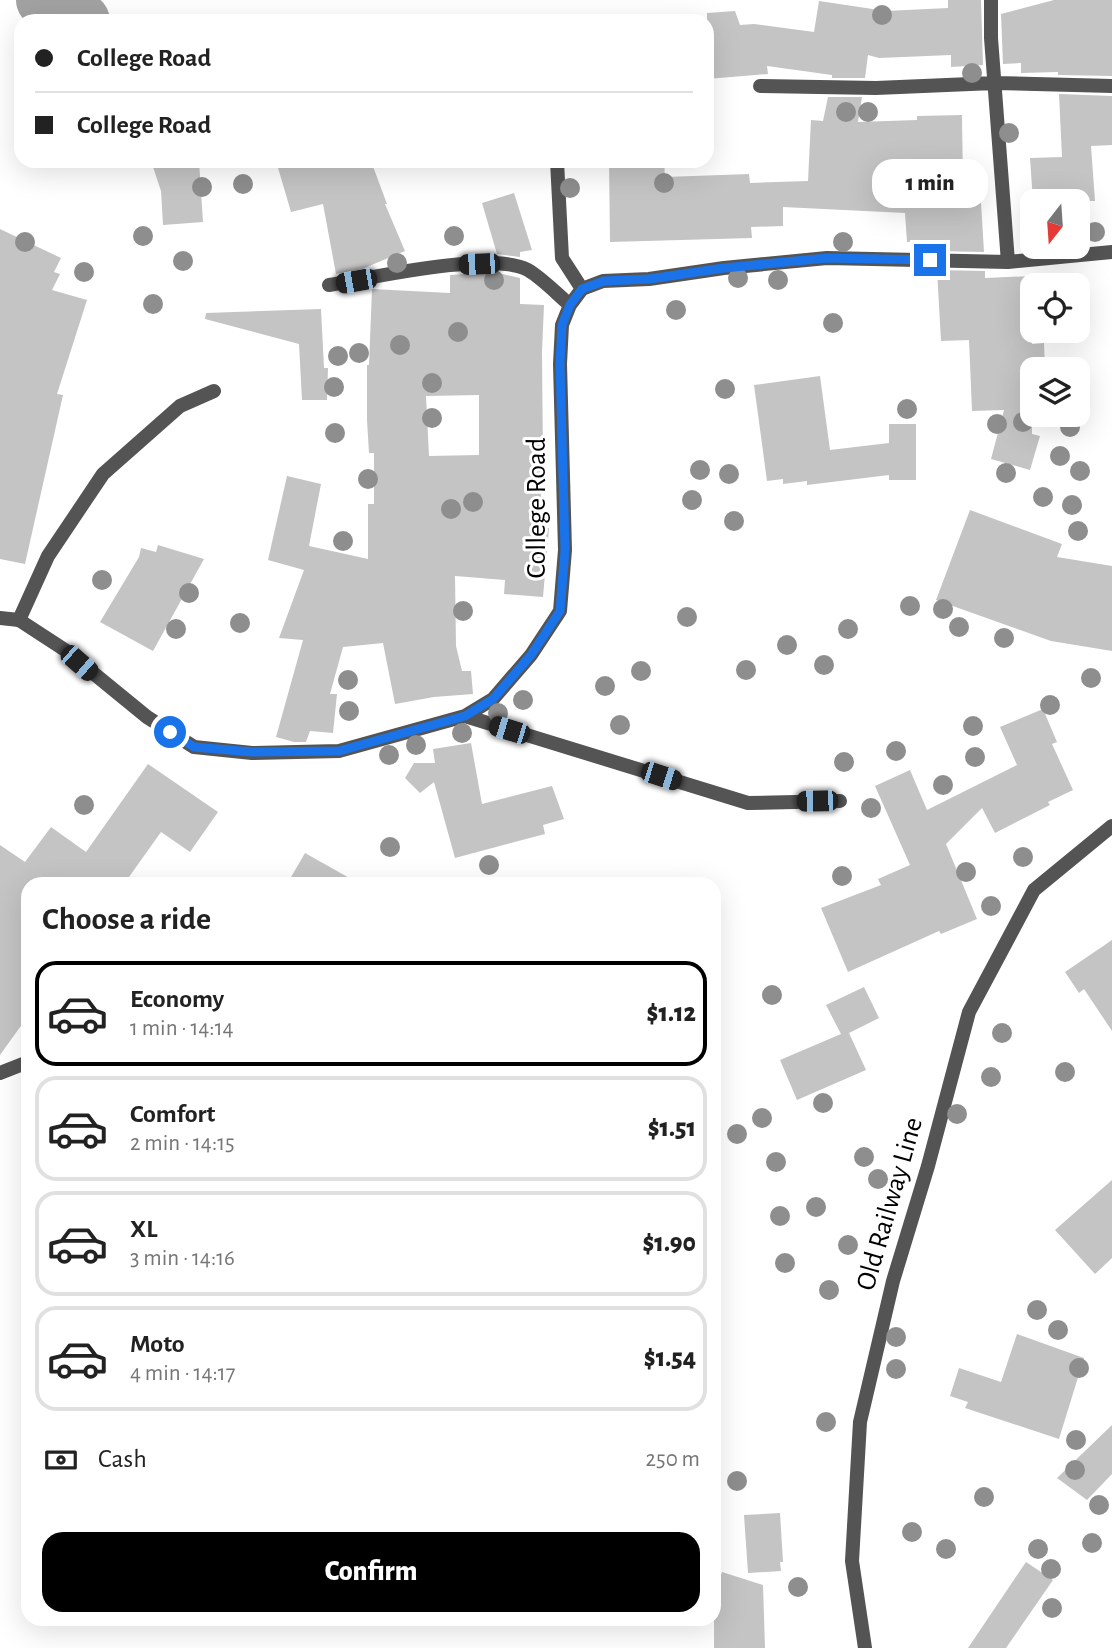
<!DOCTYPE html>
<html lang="en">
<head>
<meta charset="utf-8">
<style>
	body { margin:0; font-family:"Alegreya Sans",sans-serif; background:#f6f6f6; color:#222; height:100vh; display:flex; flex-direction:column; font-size:26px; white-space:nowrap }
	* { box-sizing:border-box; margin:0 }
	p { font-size:23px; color:#767676 }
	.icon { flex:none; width:38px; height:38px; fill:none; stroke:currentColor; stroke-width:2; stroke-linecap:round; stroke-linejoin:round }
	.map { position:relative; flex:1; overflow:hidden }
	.drawer { position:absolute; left:21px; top:877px; width:700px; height:749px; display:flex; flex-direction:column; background:#fff; border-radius:21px; box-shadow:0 7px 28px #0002 }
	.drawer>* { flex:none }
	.guide { position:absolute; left:14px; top:14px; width:700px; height:154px; border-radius:21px; box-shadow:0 7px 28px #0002; display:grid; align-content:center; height:154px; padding:0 21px; background:#fff }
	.needle { width:46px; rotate:197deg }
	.buttons { position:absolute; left:1020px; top:189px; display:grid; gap:14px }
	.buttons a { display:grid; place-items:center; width:70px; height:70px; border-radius:14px; background:#fff; box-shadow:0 7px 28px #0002; font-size:35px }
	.end { position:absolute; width:32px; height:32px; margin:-16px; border:9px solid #1a73e8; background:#fff; box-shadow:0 0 0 4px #fff }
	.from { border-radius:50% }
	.bubble { position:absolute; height:49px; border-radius:21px; background:#fff; box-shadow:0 7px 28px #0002; font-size:23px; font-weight:800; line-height:49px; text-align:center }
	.car { position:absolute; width:21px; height:42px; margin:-21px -10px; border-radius:9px; box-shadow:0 0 5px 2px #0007; background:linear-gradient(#222 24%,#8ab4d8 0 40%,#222 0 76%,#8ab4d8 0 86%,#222 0) }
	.guide b { display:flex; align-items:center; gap:24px; height:66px; font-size:26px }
	.guide b+b { border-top:2px solid #e0e0e0 }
	.guide i { width:18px; height:18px; background:#222 }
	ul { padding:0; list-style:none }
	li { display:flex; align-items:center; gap:21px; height:105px; margin:0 14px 10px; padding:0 7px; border:4px solid #e0e0e0; border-radius:21px }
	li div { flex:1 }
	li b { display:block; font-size:26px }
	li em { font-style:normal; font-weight:800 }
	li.active { border-color:#000 }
	li>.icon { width:63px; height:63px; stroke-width:1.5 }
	h2 { padding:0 21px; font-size:32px; line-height:84px }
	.pay { display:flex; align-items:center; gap:18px; height:77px; padding:0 21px; font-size:26px }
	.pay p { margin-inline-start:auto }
	.cta { display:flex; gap:14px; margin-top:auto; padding:14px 21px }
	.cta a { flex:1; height:80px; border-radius:21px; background:#000; color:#fff; font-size:28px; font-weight:800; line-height:80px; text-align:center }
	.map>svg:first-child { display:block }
</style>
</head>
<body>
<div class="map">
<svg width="1112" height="1648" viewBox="0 0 1112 1648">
	<rect width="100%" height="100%" fill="#fff"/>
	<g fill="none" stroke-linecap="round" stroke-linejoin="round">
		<path stroke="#a2a2a2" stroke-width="56" d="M44,0L82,21"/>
	</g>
	<path fill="#c4c4c4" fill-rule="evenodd" d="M948,0H981L983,65L951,67V55L879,58L868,55L865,78H832V75L767,66L768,74L707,79V13L735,11L740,25L754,24L814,32L819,1L886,11L948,8Z
		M1054,0H1112V76L1058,75V72L1021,73V63L1003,64L1001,14Z
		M1059,94L1112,96V145L1091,146L1095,201H1033L1030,158L1062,157Z
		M828,97H862L858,122L917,120V116L962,115L963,187L980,186L984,252L936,251L935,241L907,242L905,213L783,207V226L751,227L752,238L610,242L609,161H664L665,177L749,174L750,183L808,181L811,120L823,121Z
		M151,161H199L203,222L163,225L161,191Z
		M276,161H371L387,204H385L405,251L362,269L336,274L323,204L291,212Z
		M514,193L532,250L520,252V257L497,254L482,203Z
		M0,229L61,258L54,272L60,274L52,290L87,300L57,394L63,395L25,564L0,559Z
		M937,270L985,271V278L1032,276V344L1044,343L1045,369H1032V434L1040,436L1030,470L991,459L1004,410L972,411L969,340L941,341Z
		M465,274H503L520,278V304L544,305L542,352L543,463H540L542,528H549L543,597L504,594L505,580L455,576L456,646L462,671H471L473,694L434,697L395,704L383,643L343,647L330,694H337L333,733L310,731L306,742H294L276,737L303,640L279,638L304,570L268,560L287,476L321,484L309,546L368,559V504H374V453H369L367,420V365H369L372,289L450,293V275ZM479,395V455L429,456L426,396Z
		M321,309L324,368H328L327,400H302L299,344L205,319L206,313Z
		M820,376L830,450L889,443V424H916V480H889V475L807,485V481L783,484V479L767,481L754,385Z
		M970,510L1062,544L1057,557L1112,566V651L1051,641L936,600Z
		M158,545L204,559L153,651L100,622L139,557L141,548L156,552Z
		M1043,709L1057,742L1052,744L1073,790L1048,802L1050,805L995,833L982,808L946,844L977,919L941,934L939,931L848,972L821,908L881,885L878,879L910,865L875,786L910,770L927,810L1017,765L1000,727Z
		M471,743L482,804L552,786L564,819L543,825L545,834L455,858L434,782L420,793L405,778L414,763H435L433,749Z
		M148,764L218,812L190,852L161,832L124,884H28V1016L0,1055V845L25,862L51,827L86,852Z
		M305,853L360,884H287Z
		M1112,940V1031L1084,989L1079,993L1065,972Z
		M864,987L879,1018L849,1033L866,1070L797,1100L780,1060L841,1034L826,1005Z
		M1112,1180V1258L1095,1274L1055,1230Z
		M1017,1334L1084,1358L1059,1439L965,1408L968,1402L950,1396L959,1368L1001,1382Z
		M1112,1425V1474L1087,1500L1057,1478Z
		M780,1513L783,1562H780L781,1571L748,1573L744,1515Z
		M1026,1562L1053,1580L1006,1648H968Z
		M722,1572L763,1585L765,1648H714V1579L719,1580Z"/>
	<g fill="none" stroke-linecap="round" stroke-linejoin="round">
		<path stroke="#545454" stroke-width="14" d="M19,620L48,556L103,474L180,406L214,391
			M0,1073L28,1062"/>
		<path stroke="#545454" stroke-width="14" d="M991,0V38L1008,262
			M760,86L876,88L994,83L1112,86
			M557,161L562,258L582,289
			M329,285C371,278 493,250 528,270C543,279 557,294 570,305
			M0,618L19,620L65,650L147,717L194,747L252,753L339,751L465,716L493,699L531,655L560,611L565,550L560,364L562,325L570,305L582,289L603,281L649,279L724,268L827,258L1008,262L1112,252
			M465,716L748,803L840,801"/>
		<path stroke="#545454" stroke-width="14" d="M865,1648L852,1561L860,1422L893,1281L928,1166L969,1012L1034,890L1112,826"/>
	</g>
	<g fill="#8e8e8e">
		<circle cx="882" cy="15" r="10"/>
		<circle cx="972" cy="73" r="10"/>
		<circle cx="846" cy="112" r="10"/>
		<circle cx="868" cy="112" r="10"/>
		<circle cx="1009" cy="133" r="10"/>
		<circle cx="664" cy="183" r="10"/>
		<circle cx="243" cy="184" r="10"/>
		<circle cx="202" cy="187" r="10"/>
		<circle cx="570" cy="188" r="10"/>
		<circle cx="1095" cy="232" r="10"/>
		<circle cx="143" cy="236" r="10"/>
		<circle cx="454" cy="236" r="10"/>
		<circle cx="25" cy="242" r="10"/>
		<circle cx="843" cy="242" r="10"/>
		<circle cx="183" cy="261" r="10"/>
		<circle cx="397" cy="263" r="10"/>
		<circle cx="84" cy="272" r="10"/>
		<circle cx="738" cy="278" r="10"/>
		<circle cx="494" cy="280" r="10"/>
		<circle cx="778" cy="280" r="10"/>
		<circle cx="153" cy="304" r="10"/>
		<circle cx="676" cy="310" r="10"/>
		<circle cx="833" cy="323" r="10"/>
		<circle cx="458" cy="332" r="10"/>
		<circle cx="400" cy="345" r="10"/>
		<circle cx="359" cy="353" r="10"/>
		<circle cx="338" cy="356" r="10"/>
		<circle cx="432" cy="383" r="10"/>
		<circle cx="334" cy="387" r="10"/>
		<circle cx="725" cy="389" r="10"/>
		<circle cx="907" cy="409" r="10"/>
		<circle cx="432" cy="418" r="10"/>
		<circle cx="1023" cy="422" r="10"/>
		<circle cx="997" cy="424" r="10"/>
		<circle cx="1070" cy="427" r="10"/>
		<circle cx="335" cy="433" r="10"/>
		<circle cx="1060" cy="456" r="10"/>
		<circle cx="700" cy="470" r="10"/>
		<circle cx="1080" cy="471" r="10"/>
		<circle cx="1006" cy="473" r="10"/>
		<circle cx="729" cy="474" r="10"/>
		<circle cx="368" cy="479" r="10"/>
		<circle cx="1043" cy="497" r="10"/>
		<circle cx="692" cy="500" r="10"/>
		<circle cx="473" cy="502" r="10"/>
		<circle cx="1072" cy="505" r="10"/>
		<circle cx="451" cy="509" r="10"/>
		<circle cx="734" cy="521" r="10"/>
		<circle cx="1078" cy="531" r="10"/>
		<circle cx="343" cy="541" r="10"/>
		<circle cx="102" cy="580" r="10"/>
		<circle cx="189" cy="593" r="10"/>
		<circle cx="910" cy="606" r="10"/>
		<circle cx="943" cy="609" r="10"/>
		<circle cx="463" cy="611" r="10"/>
		<circle cx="687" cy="617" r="10"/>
		<circle cx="240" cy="623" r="10"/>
		<circle cx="959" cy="627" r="10"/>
		<circle cx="176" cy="629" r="10"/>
		<circle cx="848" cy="629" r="10"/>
		<circle cx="1004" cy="638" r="10"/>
		<circle cx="787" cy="645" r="10"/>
		<circle cx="824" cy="665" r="10"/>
		<circle cx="746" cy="670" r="10"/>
		<circle cx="641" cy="671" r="10"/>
		<circle cx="1091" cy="678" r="10"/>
		<circle cx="348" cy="680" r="10"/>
		<circle cx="605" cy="686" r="10"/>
		<circle cx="523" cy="700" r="10"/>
		<circle cx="1050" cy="705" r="10"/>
		<circle cx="349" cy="711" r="10"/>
		<circle cx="498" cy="713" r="10"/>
		<circle cx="620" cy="725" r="10"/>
		<circle cx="973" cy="726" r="10"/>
		<circle cx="462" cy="733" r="10"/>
		<circle cx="416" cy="745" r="10"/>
		<circle cx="896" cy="751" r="10"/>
		<circle cx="389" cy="755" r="10"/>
		<circle cx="975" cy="757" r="10"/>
		<circle cx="844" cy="762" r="10"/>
		<circle cx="943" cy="785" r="10"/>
		<circle cx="84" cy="805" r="10"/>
		<circle cx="871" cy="808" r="10"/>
		<circle cx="390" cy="847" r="10"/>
		<circle cx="1023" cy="857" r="10"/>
		<circle cx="489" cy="865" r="10"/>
		<circle cx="966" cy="872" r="10"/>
		<circle cx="842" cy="876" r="10"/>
		<circle cx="991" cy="906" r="10"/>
		<circle cx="772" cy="995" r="10"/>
		<circle cx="1002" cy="1033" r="10"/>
		<circle cx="1065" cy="1072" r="10"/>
		<circle cx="991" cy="1077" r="10"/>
		<circle cx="823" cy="1103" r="10"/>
		<circle cx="957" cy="1114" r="10"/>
		<circle cx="762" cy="1118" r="10"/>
		<circle cx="737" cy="1134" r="10"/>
		<circle cx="864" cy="1157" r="10"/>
		<circle cx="776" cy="1162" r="10"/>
		<circle cx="878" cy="1179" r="10"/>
		<circle cx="816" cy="1207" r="10"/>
		<circle cx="780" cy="1216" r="10"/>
		<circle cx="848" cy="1245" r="10"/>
		<circle cx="785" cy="1263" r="10"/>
		<circle cx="829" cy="1290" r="10"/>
		<circle cx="1037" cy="1310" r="10"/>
		<circle cx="1058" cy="1330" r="10"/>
		<circle cx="896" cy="1337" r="10"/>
		<circle cx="1079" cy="1368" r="10"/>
		<circle cx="896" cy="1369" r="10"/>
		<circle cx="826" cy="1422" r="10"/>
		<circle cx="1076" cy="1440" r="10"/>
		<circle cx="1075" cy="1470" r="10"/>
		<circle cx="737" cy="1481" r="10"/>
		<circle cx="984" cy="1497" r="10"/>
		<circle cx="1099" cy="1505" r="10"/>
		<circle cx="912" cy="1532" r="10"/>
		<circle cx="1092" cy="1543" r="10"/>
		<circle cx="946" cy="1549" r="10"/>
		<circle cx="1038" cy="1549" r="10"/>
		<circle cx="1051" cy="1569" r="10"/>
		<circle cx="798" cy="1587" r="10"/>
		<circle cx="1052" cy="1608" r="10"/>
	</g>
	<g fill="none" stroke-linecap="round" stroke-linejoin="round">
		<path stroke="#1a73e8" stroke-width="9" d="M170,732L194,747L252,752L339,751L465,716L493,699L531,655L560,611L565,550L560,364L562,325L570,305L582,289L604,281L649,279L724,268L827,258L930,260"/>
	</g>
	<g text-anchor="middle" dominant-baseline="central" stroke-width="6" stroke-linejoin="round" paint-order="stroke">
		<g font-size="28" fill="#000" stroke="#fff">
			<text transform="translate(537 508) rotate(-90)">College Road</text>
			<text transform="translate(890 1204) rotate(-74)">Old Railway Line</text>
		</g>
	</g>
</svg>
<div class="buttons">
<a><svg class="needle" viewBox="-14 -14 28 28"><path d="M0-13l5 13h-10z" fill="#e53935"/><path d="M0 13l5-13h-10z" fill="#767676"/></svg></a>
<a><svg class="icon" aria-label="locate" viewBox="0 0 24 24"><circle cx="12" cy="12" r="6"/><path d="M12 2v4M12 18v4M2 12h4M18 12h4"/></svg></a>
<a><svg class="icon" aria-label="layers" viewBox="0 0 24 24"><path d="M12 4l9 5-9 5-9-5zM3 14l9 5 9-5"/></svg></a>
</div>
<i class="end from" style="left:170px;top:732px"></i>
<i class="end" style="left:930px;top:260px"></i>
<div class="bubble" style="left:872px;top:159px;width:116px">1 min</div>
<i class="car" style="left:479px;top:264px;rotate:268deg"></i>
<i class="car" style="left:356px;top:281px;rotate:260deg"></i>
<i class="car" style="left:79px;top:663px;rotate:131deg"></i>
<i class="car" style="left:509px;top:730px;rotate:287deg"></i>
<i class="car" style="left:661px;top:776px;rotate:108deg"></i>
<i class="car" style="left:817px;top:801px;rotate:269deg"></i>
<div class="guide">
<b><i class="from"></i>College Road</b>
<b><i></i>College Road</b>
</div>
<section class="drawer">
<h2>Choose a ride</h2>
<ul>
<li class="active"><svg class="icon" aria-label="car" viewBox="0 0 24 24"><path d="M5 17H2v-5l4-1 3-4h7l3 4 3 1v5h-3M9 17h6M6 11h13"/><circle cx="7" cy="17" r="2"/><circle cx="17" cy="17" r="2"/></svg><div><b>Economy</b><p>1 min · 14:14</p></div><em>$1.12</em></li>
<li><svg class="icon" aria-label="car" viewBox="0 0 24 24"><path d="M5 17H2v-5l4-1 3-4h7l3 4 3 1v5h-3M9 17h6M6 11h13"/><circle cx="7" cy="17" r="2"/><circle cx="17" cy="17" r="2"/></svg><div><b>Comfort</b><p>2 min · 14:15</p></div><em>$1.51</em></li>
<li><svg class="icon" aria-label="car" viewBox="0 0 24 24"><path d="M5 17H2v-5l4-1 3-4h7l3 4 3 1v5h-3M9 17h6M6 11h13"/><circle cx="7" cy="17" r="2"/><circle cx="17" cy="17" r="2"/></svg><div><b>XL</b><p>3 min · 14:16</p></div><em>$1.90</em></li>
<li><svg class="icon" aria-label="car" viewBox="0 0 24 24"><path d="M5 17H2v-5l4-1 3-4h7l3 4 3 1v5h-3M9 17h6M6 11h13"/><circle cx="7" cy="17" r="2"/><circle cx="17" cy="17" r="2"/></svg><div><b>Moto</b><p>4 min · 14:17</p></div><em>$1.54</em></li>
</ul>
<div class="pay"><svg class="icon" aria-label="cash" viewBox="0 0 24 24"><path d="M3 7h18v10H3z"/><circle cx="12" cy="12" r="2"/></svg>Cash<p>250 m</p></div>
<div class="cta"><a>Confirm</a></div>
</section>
</div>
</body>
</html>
